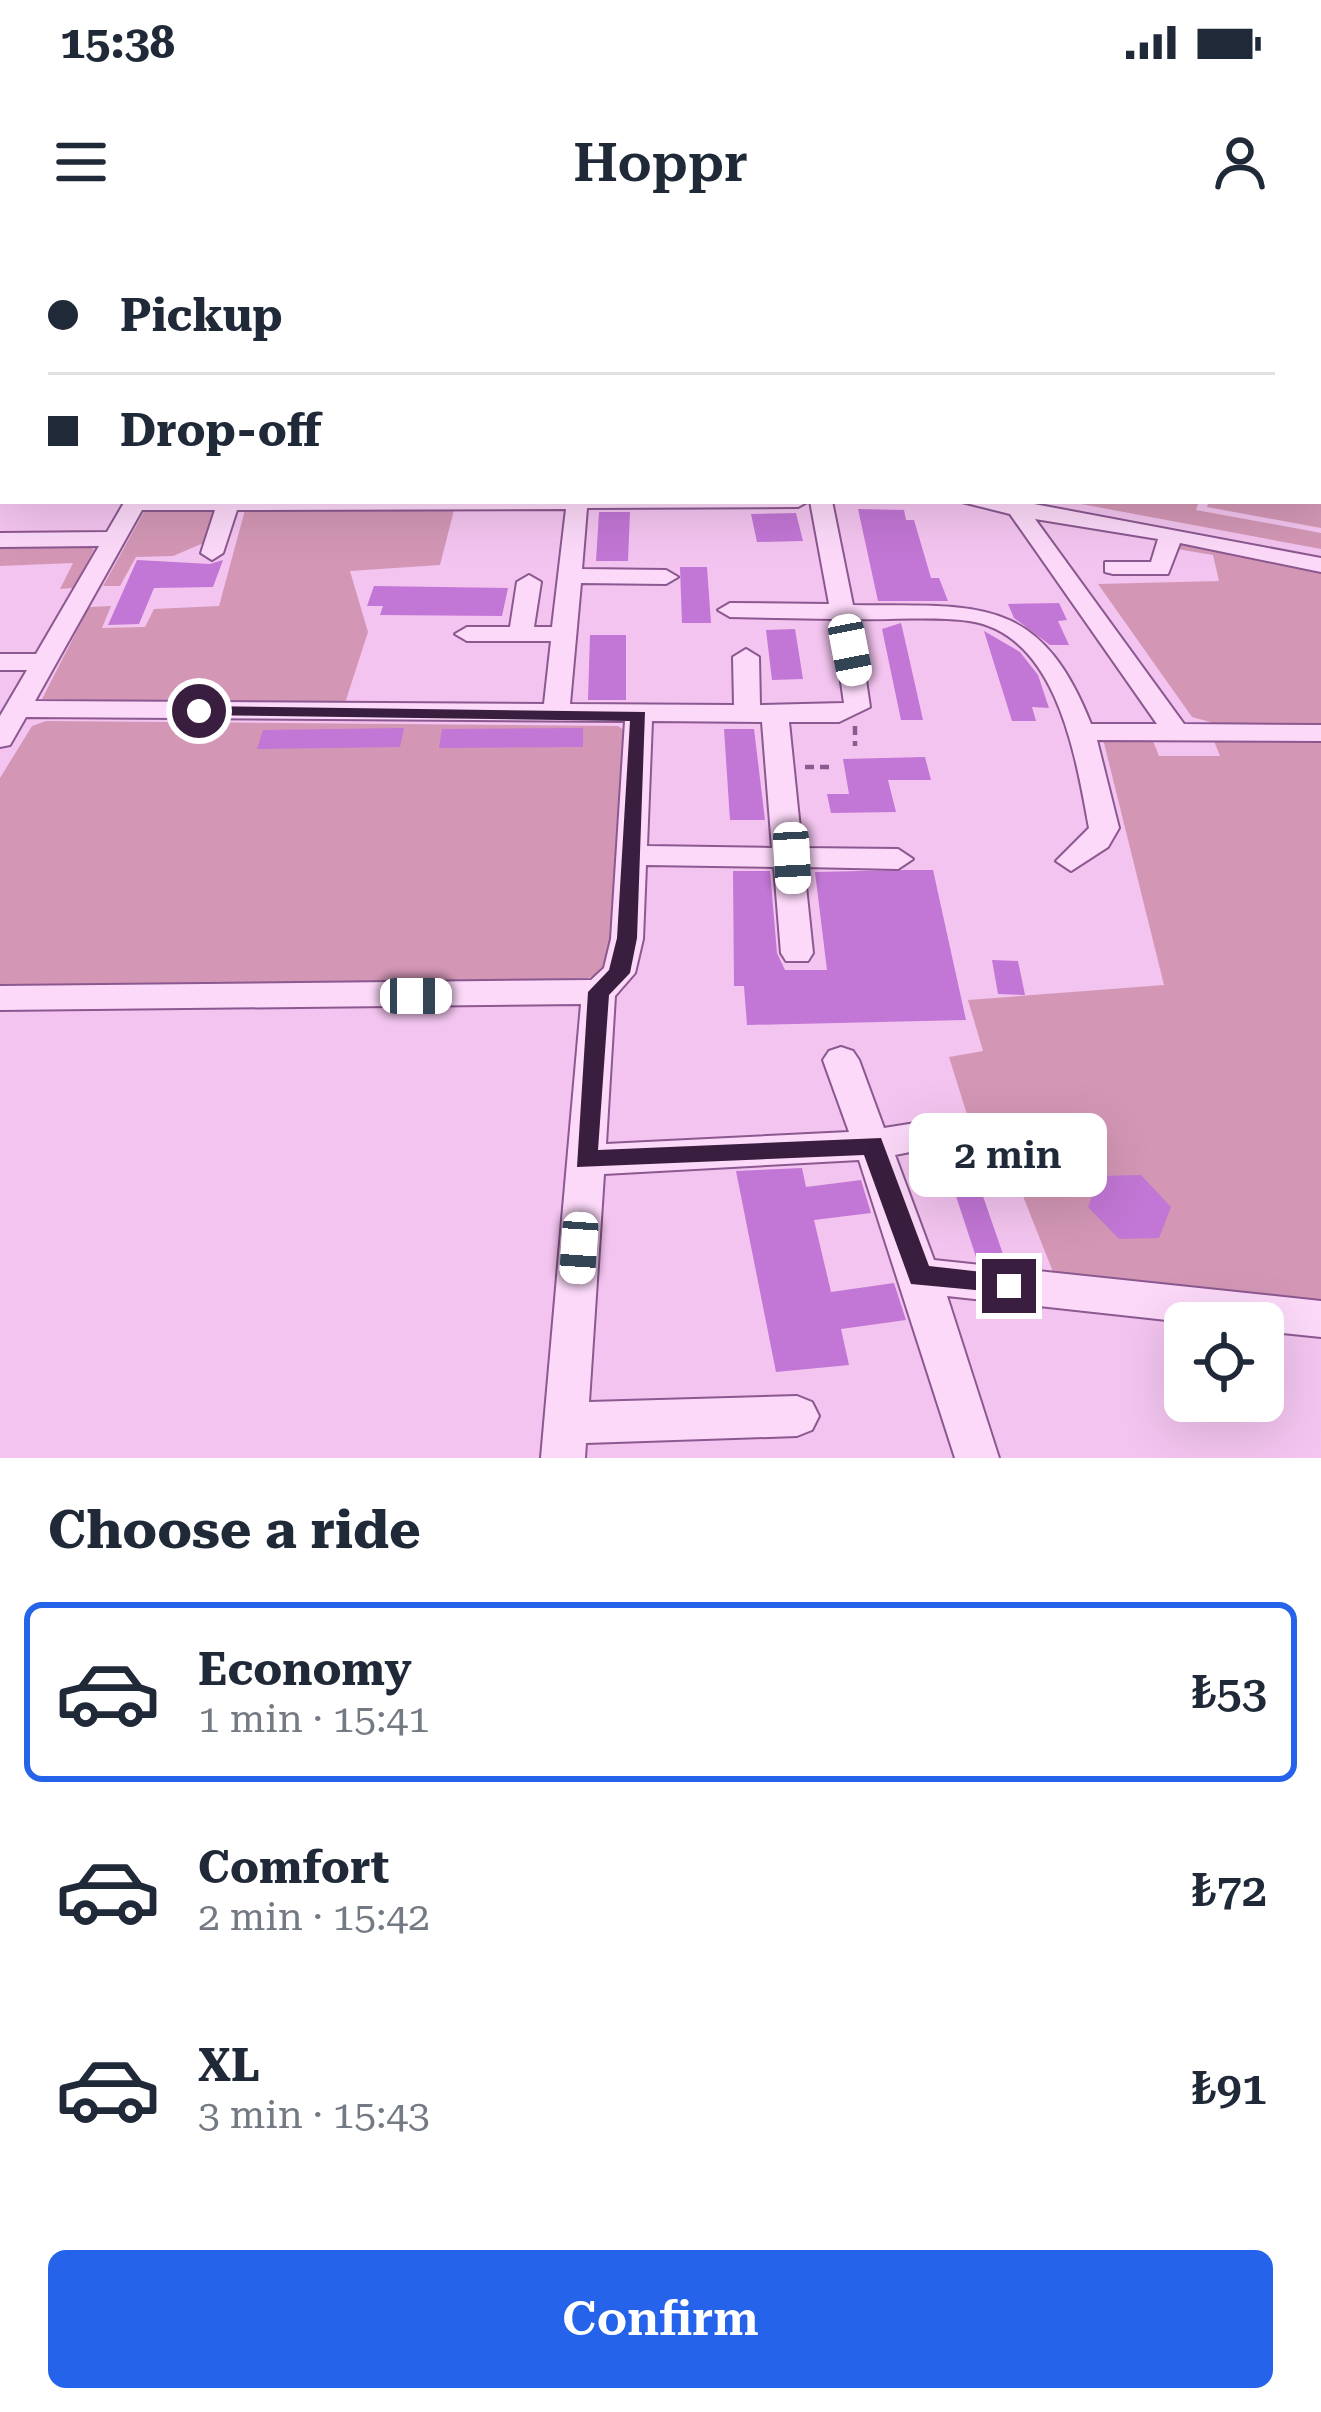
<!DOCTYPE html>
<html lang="en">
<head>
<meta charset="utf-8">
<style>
	body { margin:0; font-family:"Roboto Serif",serif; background:#f2f2f3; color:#1f2937; height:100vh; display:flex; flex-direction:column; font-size:45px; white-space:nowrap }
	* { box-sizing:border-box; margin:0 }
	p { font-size:39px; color:#747a83 }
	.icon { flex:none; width:66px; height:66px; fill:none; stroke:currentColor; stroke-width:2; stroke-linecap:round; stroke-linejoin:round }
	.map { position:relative; height:1218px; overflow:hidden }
	.sheet { display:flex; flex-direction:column; background:#fff; flex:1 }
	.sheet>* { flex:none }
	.banner { position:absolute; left:0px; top:0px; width:1323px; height:264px; box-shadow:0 12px 48px #0002; display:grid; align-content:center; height:264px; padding:0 48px; background:#fff }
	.tools { position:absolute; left:1164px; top:1062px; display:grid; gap:24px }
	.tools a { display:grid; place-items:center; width:120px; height:120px; border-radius:18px; background:#fff; box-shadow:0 12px 48px #0002; font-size:60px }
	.end { position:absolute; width:54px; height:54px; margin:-27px; border:15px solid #3a1e3f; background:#fff; box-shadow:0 0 0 6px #fff }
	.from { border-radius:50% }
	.bubble { position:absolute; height:84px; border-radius:18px; background:#fff; box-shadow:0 12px 48px #0002; font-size:39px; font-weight:600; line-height:84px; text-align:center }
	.car { position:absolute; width:36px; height:72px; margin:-36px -18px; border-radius:15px; box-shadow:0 0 9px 3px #0007; background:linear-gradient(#fff 24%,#345 0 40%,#fff 0 76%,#345 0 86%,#fff 0) }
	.banner b { display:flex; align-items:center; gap:42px; height:114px; font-size:45px }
	.banner b+b { border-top:3px solid #e0e1e3 }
	.banner i { width:30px; height:30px; background:#1f2937 }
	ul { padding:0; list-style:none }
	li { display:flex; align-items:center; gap:36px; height:180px; margin:0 24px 18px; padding:0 24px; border:6px solid transparent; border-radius:18px }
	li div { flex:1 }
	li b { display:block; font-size:45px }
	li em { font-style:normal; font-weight:600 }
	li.current { border-color:#2563eb }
	li>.icon { width:108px; height:108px; stroke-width:1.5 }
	h2 { padding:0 48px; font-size:54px; line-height:144px }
	.button { display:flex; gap:24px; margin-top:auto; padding:24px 48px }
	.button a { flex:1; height:138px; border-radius:18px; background:#2563eb; color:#fff; font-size:48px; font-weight:600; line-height:138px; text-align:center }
	.status { display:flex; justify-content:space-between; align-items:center; height:84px; padding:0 60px; background:#fff; direction:ltr }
	.status svg { height:33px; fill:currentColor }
	header { display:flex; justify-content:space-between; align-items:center; height:156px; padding:0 48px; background:#fff; font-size:54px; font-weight:600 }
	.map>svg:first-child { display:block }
</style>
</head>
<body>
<div class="status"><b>15:38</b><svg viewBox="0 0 49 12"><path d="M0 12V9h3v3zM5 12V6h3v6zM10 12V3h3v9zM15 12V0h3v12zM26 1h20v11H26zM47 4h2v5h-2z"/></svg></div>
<header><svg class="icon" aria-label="menu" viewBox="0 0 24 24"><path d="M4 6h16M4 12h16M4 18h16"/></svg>Hoppr<svg class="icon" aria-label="person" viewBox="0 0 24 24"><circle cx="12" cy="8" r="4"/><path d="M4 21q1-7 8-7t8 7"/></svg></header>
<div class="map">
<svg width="1321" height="1218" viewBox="0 0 1321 1218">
	<rect width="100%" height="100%" fill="#f3c4ef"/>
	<path fill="#d397b5" d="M1321,256V288L1207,267L1209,261H1320Z
		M1065,261H1199L1196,270L1321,293V309Z
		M218,268L206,302L173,316L136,317L120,346H103L145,270Z
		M245,270H454L440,325L350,331L368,392L345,463L42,459L89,367L111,366L102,388L145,387L154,369L219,366Z
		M1182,299L1300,323L1321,334V486L1221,485L1192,477L1098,344L1219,341L1213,315L1177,309Z
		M88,305L94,310L73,348L60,349L73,323L0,326V307Z
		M46,481L618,486L628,493L609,718L602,733L566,746L0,748V538L32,486Z
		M1103,499L1153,501L1159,516H1220L1214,501H1321V1063L1057,1042L1008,918L981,919L949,817L983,811L968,760L1164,745Z"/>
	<path fill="#c276d5" d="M858,269L904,270L906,280H914L931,338H939L948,361H878Z
		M599,272H630L628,321H596Z
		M796,273L803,301L757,302L751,274Z
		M137,320L210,324L223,320L213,347L154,348L139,384L108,385Z
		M680,327H707L711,383H682Z
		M374,346L508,348L502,376L380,375L383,366H367Z
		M1059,363L1067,380L1058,381L1069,405H1050L1014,378L1008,364Z
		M901,383L905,400L923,480H901L882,389Z
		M795,389L803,439L772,440L766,390Z
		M984,391L1020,412L1038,435L1049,468L1032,467L1036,481H1012Z
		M590,395H626V460H588Z
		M404,488L400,507L257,509L263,490Z
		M583,488V507L439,508L442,489Z
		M724,489H754L765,580H730Z
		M925,517L931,540H888L896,572L831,573L827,554H849L843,519Z
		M905,630H933L966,780L747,785L744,746H734L733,631H770L777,713L785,730H827L815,632Z
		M992,720L1018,721L1025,755L998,754Z
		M802,928L806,947L861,940L871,973L814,980L831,1052L894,1043L906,1080L841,1089L849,1125L776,1132L736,931Z
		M975,933L1005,1020H977L949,935Z
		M1141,935L1171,967L1159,998L1119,999L1088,967L1100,936Z"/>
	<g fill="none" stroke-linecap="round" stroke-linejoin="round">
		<defs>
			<path id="minor" d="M275,0H351L349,3Z
				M498,0H514V3H498Z
				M715,0H732L713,3Z
				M761,0H777L759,3Z
				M852,0L850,3L835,2L836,0Z
				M912,0H928L929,3H913Z
				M1002,0H1018V3H1002Z
				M1122,0H1143L1145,3H1124Z
				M1225,0H1242L1244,3H1227Z
				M1320,4H1321V14H1320Z
				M0,36H3V46H0Z
				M1320,47H1321V57H1320Z
				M1320,113H1321V123H1320Z
				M0,129H3V141H0Z
				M125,261H809L798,267L587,268L582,329L666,330L678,337L666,344L581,343L570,464L734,465L733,417L746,409L759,417L760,465L844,463L832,379L730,377L718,370L730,363L829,364L810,261H832L853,365C975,367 1039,352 1091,484H1157L1010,274L958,261H1018L1321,318V332L1180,303L1168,334H1113L1105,332V322H1151L1158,299L1035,279L1184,484L1321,485V501L1097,500L1119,588L1108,607L1071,631L1056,621L1089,588C1076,519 1058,394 969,381C933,376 893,380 857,379L870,467L839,482H789L802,608L898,609L913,619L898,629L804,627L813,713L808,721H786L781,713L774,627L646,625L643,699L635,733L615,756L606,904L849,892L823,820L829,811L841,807L853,811L859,820L884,888L953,877L966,881L971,891L966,901L895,915L934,1020L1321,1061V1097L1263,1091V1083H1194L947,1056L999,1218H955L859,920L604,934L589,1162L797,1156L812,1162L819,1176L812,1190L797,1196L586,1203L585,1218H541L581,764L0,770V746L591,740L604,728L611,699L625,481L26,477L10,505L0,507V476L27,430H0V414H36L99,306L0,307V293L107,292ZM566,269L552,387H534L541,342L529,335L517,342L510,387H467L455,394L467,401H551L544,464L35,461L142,270H215L201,313L212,320L223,313L237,270ZM652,481L762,482L772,608L647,606Z"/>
			<path id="highway" d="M1053,0H1076L1078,3H1055Z
				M1320,209L1321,210V228L1320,227Z"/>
		</defs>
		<use href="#minor" stroke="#8b5890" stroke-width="4"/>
		<use href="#highway" stroke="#562d5e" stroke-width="4"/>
		<path stroke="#8b5890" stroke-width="3" stroke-dasharray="6 3" stroke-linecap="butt" d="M572,3H597
			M1120,261H1152"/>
		<path stroke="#8b5890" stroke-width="4.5" stroke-dasharray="9 6" stroke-linecap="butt" d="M855,486V506
			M805,527H834"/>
		<use href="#minor" fill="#fcd9f9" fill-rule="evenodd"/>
		<use href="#highway" fill="#e14dea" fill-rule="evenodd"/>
	</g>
	<path fill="#3a1e3f" d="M199,466L645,472L637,698L630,733L609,755L598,910L881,898L929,1026L1009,1035L1018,1038V1054L911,1044L864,915L577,927L588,752L609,730L617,698L630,481L193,475Z"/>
</svg>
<div class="tools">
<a><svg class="icon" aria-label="locate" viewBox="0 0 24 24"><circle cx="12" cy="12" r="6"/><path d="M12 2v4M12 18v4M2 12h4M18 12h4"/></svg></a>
</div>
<i class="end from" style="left:199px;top:471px"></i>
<i class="end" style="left:1009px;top:1046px"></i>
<div class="bubble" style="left:909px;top:873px;width:198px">2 min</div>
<i class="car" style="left:850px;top:410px;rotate:169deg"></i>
<i class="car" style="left:792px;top:618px;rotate:177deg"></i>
<i class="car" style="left:416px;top:756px;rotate:90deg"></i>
<i class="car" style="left:579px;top:1008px;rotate:184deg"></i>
<div class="banner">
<b><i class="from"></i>Pickup</b>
<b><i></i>Drop-off</b>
</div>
</div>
<section class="sheet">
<h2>Choose a ride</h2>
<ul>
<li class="current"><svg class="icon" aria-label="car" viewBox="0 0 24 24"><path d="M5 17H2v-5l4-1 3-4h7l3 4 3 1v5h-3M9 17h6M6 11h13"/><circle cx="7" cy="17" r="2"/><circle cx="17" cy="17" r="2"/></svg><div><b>Economy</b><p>1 min · 15:41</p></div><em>₺53</em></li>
<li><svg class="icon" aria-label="car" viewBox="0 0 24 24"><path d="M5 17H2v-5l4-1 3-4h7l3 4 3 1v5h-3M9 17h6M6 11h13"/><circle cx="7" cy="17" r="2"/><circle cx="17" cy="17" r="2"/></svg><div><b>Comfort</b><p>2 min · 15:42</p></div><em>₺72</em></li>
<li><svg class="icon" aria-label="car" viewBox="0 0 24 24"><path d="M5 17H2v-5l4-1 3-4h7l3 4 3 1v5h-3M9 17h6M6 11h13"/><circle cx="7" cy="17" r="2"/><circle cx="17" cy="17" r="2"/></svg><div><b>XL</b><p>3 min · 15:43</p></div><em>₺91</em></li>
</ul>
<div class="button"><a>Confirm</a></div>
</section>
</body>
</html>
